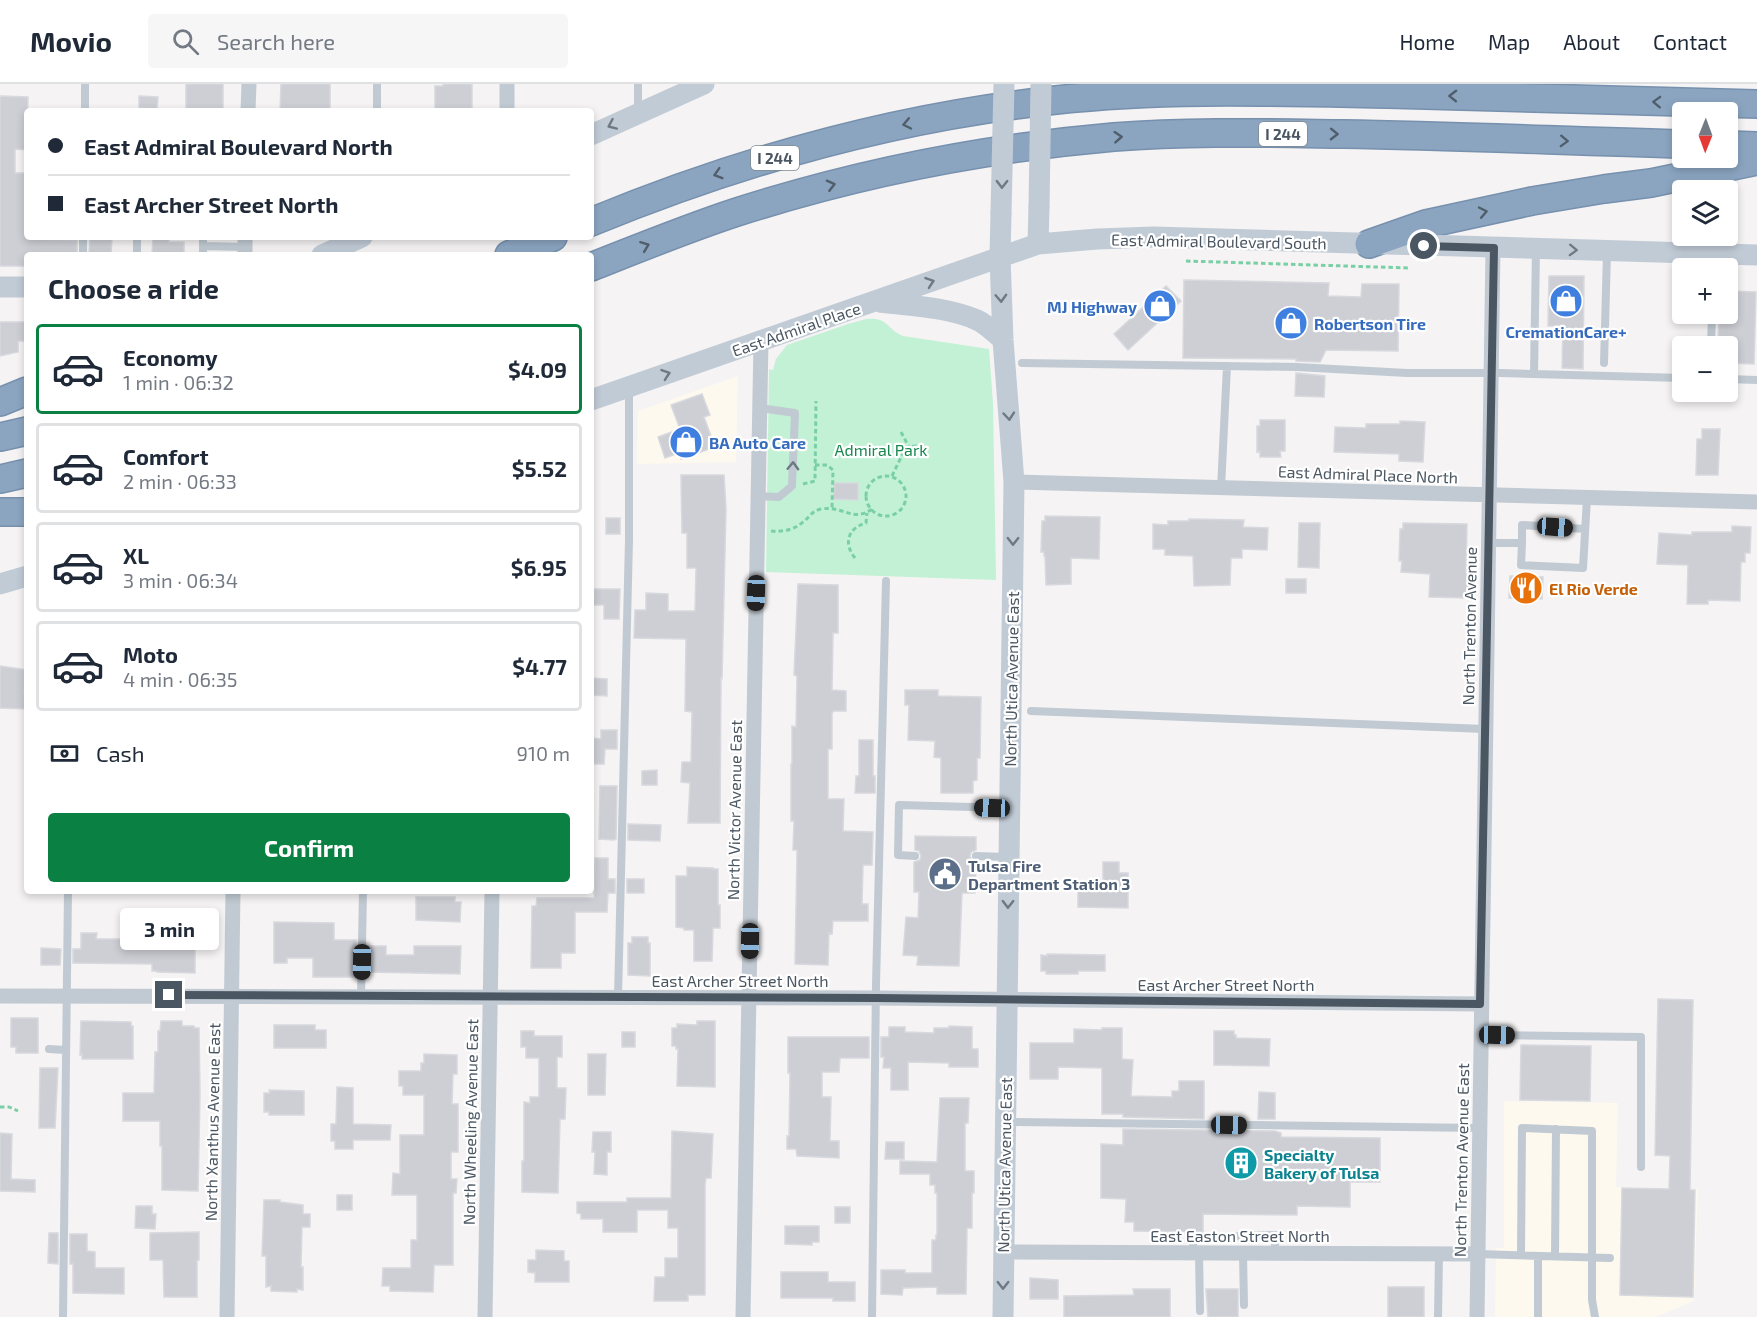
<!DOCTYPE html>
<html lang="en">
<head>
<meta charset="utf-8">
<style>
	body { margin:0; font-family:"Exo 2",sans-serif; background:#f6f6f7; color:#1f2937; height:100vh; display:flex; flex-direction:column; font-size:22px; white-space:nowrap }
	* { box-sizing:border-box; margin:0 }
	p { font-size:20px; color:#747a83 }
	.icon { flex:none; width:33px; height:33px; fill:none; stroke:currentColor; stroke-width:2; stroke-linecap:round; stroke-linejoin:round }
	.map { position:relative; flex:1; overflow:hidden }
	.drawer { position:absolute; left:24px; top:168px; width:570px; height:642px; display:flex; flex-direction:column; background:#fff; border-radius:6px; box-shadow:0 3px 9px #0003 }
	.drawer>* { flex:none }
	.banner { position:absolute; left:24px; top:24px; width:570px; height:132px; border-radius:6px; box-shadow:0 3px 9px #0003; display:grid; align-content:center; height:132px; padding:0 24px; background:#fff }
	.needle { width:39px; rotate:181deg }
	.controls { position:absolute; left:1672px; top:18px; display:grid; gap:12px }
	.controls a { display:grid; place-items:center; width:66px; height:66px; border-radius:6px; background:#fff; box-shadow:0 3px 9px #0003; font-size:30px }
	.end { position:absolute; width:27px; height:27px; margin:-14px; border:8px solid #4a5661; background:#fff; box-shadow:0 0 0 3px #fff }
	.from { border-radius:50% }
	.bubble { position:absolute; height:42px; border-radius:6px; background:#fff; box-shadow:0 3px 9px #0003; font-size:20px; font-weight:700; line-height:42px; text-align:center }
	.car { position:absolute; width:18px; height:36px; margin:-18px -9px; border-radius:8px; box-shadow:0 0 4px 2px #0007; background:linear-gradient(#222 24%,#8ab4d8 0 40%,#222 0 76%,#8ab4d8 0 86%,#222 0) }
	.banner b { display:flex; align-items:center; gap:21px; height:57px; font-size:22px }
	.banner b+b { border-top:2px solid #e0e1e3 }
	.banner i { width:15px; height:15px; background:#1f2937 }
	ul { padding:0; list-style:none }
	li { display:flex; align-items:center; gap:18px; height:90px; margin:0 12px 9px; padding:0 12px; border:3px solid #e0e1e3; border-radius:6px }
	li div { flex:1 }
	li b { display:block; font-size:22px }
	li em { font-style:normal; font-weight:700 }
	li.selected { border-color:#0b8043 }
	li>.icon { width:54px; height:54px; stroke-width:1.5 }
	h2 { padding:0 24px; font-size:27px; line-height:72px }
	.pay { display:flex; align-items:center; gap:15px; height:66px; padding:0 24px; font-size:22px }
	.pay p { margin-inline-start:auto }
	.cta { display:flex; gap:12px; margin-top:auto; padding:12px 24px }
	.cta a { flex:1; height:69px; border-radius:6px; background:#0b8043; color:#fff; font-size:24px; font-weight:700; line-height:69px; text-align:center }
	header { display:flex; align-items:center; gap:36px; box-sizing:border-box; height:84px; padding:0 30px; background:#fff; border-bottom:2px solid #e0e1e3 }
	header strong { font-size:28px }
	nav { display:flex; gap:33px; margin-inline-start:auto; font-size:21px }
	.search { width:420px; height:54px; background:#f6f6f7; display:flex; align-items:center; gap:15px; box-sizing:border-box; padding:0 21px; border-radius:6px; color:#747a83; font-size:22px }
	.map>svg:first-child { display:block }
</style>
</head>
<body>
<header>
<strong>Movio</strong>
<div class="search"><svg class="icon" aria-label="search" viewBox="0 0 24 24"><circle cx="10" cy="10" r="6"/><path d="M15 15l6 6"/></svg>Search here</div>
<nav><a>Home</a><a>Map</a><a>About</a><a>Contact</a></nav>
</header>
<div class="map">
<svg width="1757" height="1233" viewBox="0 0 1757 1233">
	<rect width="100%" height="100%" fill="#f5f3f3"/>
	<path fill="#fdf9ef" d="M738,292L736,378L637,380L638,327Z
		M1504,1017L1618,1019L1616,1103L1698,1105L1694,1217L1656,1233H1495L1496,1164H1504Z"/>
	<path fill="#c3f1d5" d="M866,235C889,233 886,245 903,252L989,265L993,320L996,496L766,488L769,285L773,286L776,275L787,261L848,240Z"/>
	<path fill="#cdcfd5" stroke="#d7d9de" stroke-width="1.5" d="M186,0H223V27H186Z
		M281,0H330V27H280Z
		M443,0H472V27H435V2H443Z
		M0,12L28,13L27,66L15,65V89H27V155L77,156V171H27V182H0Z
		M139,12L158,13L157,25L139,24Z
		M90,153H112L111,171H89Z
		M153,153H169V158H184V171L152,170Z
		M1549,192H1584L1583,285L1562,284L1563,242H1548Z
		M1184,196L1329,199L1328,212L1361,213L1362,200H1399L1398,267L1326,266L1320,278L1296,277V275L1183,274Z
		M1166,202L1181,217L1128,266L1114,250Z
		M1728,207L1756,208L1754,280L1728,279V262H1718L1719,230H1728Z
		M0,238H27V257H18V268L0,272Z
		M1296,289L1325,292L1324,313L1295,312Z
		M702,310L710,331L704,333L715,363L681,375V368L665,374L658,353L680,345L671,321Z
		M1260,336H1285V367H1280L1281,373H1260V367L1257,368V342H1260Z
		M1400,337L1425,338L1423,378L1399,377V370L1334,368L1335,343L1366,344V340H1400Z
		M1702,345H1720L1718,391H1696L1697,355H1702Z
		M681,391H724L726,425L722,594L721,593L720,739H688L690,699L681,698L682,678H691L692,628L685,627L686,555L634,554L635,526H646V509L668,510V527H695L696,484H687V449H682Z
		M834,399H858V416L833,415Z
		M1045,432L1100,433L1099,475L1071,474V500L1046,501L1045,472H1044V468H1041L1042,437H1045Z
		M606,434H620V450H606Z
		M1189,435L1244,436L1243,443L1268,444L1267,466L1242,465V474H1231L1230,501L1194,502L1193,472L1165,471V465H1153V440L1168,441V437H1189Z
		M1299,439H1320L1319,484L1298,483Z
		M1403,439L1467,440L1466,490H1469L1468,514L1429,513L1430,490L1401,488L1402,477H1399L1400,445H1403Z
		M1732,442L1751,443L1750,469H1745V478H1741L1740,517L1708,516V520H1687L1688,481L1657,480L1659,449L1692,451V448H1732Z
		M1510,492L1543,493L1542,515L1509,514Z
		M1286,495H1306V509H1286Z
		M798,500L838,501V549H833L832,606L846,607V627H834L832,629V665H828V715H844L843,747L873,748L872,781H863L862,820H868V837H833L832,850L829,849L828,881L795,880L797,769V766H793L794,737H791V680H792V642L796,643L797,592L794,591Z
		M594,505H620L619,535H604V521H593Z
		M0,582L27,586L24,610H27V625L0,624Z
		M591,594L607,595V612L591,611Z
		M905,606H938V612L981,613L980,674H977V696L973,697V709H941V674L934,673L935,657L908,656L909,621H905Z
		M601,646H617V665H605L604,680H591V654L601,655Z
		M859,656H873V692H875V709H855L856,692H859Z
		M657,686V701H642V687Z
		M600,702H617L616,755L614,756L599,755Z
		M628,740L661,741L660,757L628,756Z
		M915,752L976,753V766L971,768L970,772L972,777L976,778L975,809H962L959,882L917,881L918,872L903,871L906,833L918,834L919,808H914V778L920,776L921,772L919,767L915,766Z
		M595,774H608V795H615V809H608L607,828H575V869H561V884H531L532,822H536L537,814H594Z
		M1103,778H1119V789H1128V824L1078,823V799H1103Z
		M687,783L713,784V785H718V821H720V844H713L712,877H694V846H684V844L676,843V792H687Z
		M627,795H644V809H627Z
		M416,813H455V818H461L460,838L416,836Z
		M166,832H200V855H195V889L157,888V887H152V880L73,879V865H81V849H97L96,855H134V864L166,863Z
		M274,838L334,839V856H356L354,893H313V874H287V879H274Z
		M632,853H648V859H650V892L628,891V859H632Z
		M368,862H386V871H414V862H461L460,890L367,888Z
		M41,864L61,865L60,881H41Z
		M1047,870L1105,871V887H1078V890H1046V887H1041V871L1047,872Z
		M1658,915L1693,916L1690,1106H1695L1693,1213L1620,1211L1622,1104L1669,1105L1670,1072L1655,1071Z
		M11,934H38V969H16V963H11Z
		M81,937L131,938V942H133V975H82V970L80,971Z
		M161,937H182V942H194V944H199L200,1010L198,1107L162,1106V1062H160V1037H123V1009H154L155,968H158V947H160Z
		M697,937H715V1003L677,1002L678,965H676V962H672V944H677V940L697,941Z
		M274,941H315V946H326V964H274Z
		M949,942L972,943V965H978V983H949V979L908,978V1006H891V984H883L884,973H881V953H889V943H905V948L934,949V944H949Z
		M1102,944H1122V975L1133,976L1131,1012L1172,1013V1007H1179V997H1204V1035L1123,1033V1030H1102V984L1058,983V995H1030V959H1074V945L1102,946Z
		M521,947H534V952H562V973H557V1004H566L565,1035H560L558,1109L522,1108V1077H524V1018L530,1019V1013H539V974H526V963H521Z
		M1214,947H1234V951H1236V954L1270,955L1269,982L1214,981Z
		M622,948H635V963H622Z
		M788,953H869V974H840L839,988H822V1013H831L830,1057H839V1074L797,1072L796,1065H787V1052H789L790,989H788Z
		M1521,961L1591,962L1590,1017L1520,1016Z
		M424,970L457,971V990H453L452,1020H458V1068H451V1095H457L456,1109H453V1181H434L433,1208L390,1207V1202H382L383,1184H411V1156H417V1111H392L393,1089L400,1090V1051H424V1011H403V1002H399V987H421V979H424Z
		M588,970H606L605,1011H588Z
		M40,984H58L55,1044H39Z
		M337,1003L353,1004V1040L391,1041L390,1056H353V1065H335V1057H331V1040H336Z
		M269,1006L304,1007V1031H269V1028H264V1009H270Z
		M1259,1008L1275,1009V1035H1258Z
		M940,1014H969L968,1039H965V1087H974V1109H972V1144H967L966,1210H937V1203L903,1204L902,1211L881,1210V1186H905V1189H932V1156H936V1151H937V1109H935V1101H930V1090H900V1077L937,1078Z
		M1123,1045L1275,1047L1281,1049V1053L1380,1054V1098H1350V1123L1297,1122V1131L1203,1130V1148L1134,1147V1138H1125L1126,1115L1101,1114V1060L1123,1061Z
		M672,1047L713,1050L711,1094H706L705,1101V1211H688V1217H654L655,1193H665V1174H678V1144H668V1126H637V1148H603V1135H581V1130L577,1129V1118H627V1114H671Z
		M593,1048H611V1068H607V1091L594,1090L595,1068H592Z
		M0,1049L12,1050L11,1095L35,1096V1108L0,1107Z
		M886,1058H904V1075H885Z
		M337,1111H352V1126H337Z
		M264,1116H280V1118L303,1121V1130H310V1143H302L301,1183H303V1206L297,1205V1208L271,1207V1202L266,1203V1172H262Z
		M136,1122H152V1130H156L155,1145L135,1144Z
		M835,1123H850V1139H835Z
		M785,1142H819V1158H812V1161L785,1160Z
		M199,1148V1176H197V1213H164L163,1176H150V1149Z
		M49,1149H58V1180L48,1179Z
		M70,1150H87V1167L95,1168V1184H124V1210L73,1209V1180H70Z
		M536,1166L564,1167V1177H569V1198H535V1189L528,1188V1176H536Z
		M781,1188H828V1198H855V1217H833V1214H781Z
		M1030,1194L1058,1196V1215H1030Z
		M1388,1203H1424V1233H1388Z
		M1133,1205H1170V1233H1064V1212L1134,1211Z
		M1206,1205H1238V1233H1208Z"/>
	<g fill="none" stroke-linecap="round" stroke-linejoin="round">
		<defs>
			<path id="highway" d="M1728,61L1757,62
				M591,138C739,77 896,33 1056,16C1166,4 1278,8 1388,10C1511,13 1634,17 1757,20
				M1369,160L1426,140L1532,117L1604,105L1651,99L1757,77
				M509,171L553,153
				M591,183C639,164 688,144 737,128C859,89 986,64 1114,53C1190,47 1267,49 1343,50C1456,52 1570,57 1683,60
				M0,318L27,307
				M0,353L27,347
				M0,395L27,389
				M0,428H27"/>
		</defs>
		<use href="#highway" stroke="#7690ad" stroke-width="30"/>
		<path stroke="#7ad0a6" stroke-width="3" stroke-dasharray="4.5 3" stroke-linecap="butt" d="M1186,177L1409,184
			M901,348L909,363
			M815,381H827L833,386L832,424
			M892,392L905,365L909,363L921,361
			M866 412a20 20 0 1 1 40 0a20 20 0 1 1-40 0Z
			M803,400L815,397L816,317
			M771,447C783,448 794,446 803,438C810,433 812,426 822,425C842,421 853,439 872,425
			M855,474C843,459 848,444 866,439L867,429
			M0,1023H9L18,1027"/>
		<path stroke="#c1cad2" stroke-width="8" d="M85,27V0
			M377,27V0
			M638,28V0
			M203,162L245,163
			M83,171V153
			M137,171V153
			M203,171V153
			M1711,262L1712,230
			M1022,279L1297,283L1407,289H1500L1683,294
			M1604,279L1607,169
			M1534,290L1536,166
			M1728,295L1757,296
			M1221,404L1227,282
			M758,412L779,413L792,402L795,329L760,324
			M1488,459H1522L1521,481L1583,484L1587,414
			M1522,459V441L1585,445
			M1031,627L1485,645
			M915,772L898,771L899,721L1008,724
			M976,772L1007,773
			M361,912L363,807
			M618,914L629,456V306
			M1481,951L1641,953V1083
			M49,965L65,966
			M1007,1038L1479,1044
			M1193,1169V1154L1275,1151V1169
			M1199,1169L1200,1227
			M1243,1169L1244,1221
			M1477,1170L1610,1174
			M1521,1171L1522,1044L1592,1047V1216L1595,1233
			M1538,1172V1233
			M1555,1172L1556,1045
			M63,1233L68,807
			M872,1233L876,901L886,497
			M1438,1233L1439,1170"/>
		<path stroke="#c1cad2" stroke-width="15" d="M248,27L249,0
			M507,27V0
			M245,171V153
			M1014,398L1757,418
			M0,912L876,914L1480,920
			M1003,1168L1477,1170
			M227,1233L233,807
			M485,1233L492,807
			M743,1233L761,257
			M1477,1233L1493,164"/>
		<path stroke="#c1cbd6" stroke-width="21" d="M591,51L704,0
			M1001,129L1000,173L1003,256L1014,398L1003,1233
			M1038,160L1039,123
			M322,171L362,153
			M0,203H27
			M880,218C912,222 947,223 977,236C986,240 995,249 1003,256
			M591,316L1038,160L1097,155L1154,153L1757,171
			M0,500L27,492"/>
		<use href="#highway" stroke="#8ba5c1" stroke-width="27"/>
		<path stroke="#c1cbd6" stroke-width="21" d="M1039,123L1041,0
			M1001,129L1004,0"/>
	</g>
	<defs><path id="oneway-chevron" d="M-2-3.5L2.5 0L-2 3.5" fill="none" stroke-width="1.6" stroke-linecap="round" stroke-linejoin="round" transform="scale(1.5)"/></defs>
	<g stroke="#505e6b">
		<use href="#oneway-chevron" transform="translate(1453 12) rotate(-179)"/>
		<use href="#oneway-chevron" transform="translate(1657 18) rotate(-178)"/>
		<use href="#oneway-chevron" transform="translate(907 40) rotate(168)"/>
		<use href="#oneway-chevron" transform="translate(1334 50) rotate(1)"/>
		<use href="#oneway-chevron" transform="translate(1118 53) rotate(-4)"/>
		<use href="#oneway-chevron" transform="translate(1564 57) rotate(2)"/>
		<use href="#oneway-chevron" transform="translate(718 90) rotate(163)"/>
		<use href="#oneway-chevron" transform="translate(831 101) rotate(-14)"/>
		<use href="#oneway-chevron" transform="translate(1483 128) rotate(-12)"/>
		<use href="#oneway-chevron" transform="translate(645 162) rotate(-21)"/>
	</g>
	<g stroke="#6e7984">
		<use href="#oneway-chevron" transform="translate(612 41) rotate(156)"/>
		<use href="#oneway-chevron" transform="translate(1002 100) rotate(91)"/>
		<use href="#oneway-chevron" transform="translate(1573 166) rotate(2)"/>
		<use href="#oneway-chevron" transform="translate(930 198) rotate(-19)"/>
		<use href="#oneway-chevron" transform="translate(1001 214) rotate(88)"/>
		<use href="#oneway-chevron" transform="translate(666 290) rotate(-19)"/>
		<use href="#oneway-chevron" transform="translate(1009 332) rotate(85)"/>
		<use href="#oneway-chevron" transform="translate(1013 457) rotate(91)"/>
		<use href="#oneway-chevron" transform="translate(1008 820) rotate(91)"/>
		<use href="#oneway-chevron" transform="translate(1003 1201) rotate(90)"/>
	</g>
	<use stroke="#6e7983" href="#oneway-chevron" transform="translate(793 382) rotate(-88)"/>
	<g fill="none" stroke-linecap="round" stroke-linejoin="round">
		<path stroke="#4a5661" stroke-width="8" d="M169,911L876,914L1480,920L1494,164L1424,162"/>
	</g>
	<defs>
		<symbol id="shop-disc" viewBox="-11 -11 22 22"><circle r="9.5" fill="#3f7fe0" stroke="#fff"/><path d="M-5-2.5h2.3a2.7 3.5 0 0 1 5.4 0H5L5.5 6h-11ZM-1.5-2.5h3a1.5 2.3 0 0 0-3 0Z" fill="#fff"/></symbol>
		<symbol id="restaurant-disc" viewBox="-11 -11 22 22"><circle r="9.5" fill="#e8710a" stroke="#fff"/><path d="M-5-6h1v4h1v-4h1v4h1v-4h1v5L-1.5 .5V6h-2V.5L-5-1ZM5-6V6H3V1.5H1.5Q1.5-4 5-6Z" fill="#fff"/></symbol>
		<symbol id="civic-disc" viewBox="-11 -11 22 22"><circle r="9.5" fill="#5c6f8a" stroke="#fff"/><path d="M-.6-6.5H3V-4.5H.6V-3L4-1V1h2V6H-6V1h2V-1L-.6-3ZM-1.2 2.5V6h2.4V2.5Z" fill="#fff"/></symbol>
		<symbol id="building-disc" viewBox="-11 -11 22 22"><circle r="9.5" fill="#0f9aa8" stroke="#fff"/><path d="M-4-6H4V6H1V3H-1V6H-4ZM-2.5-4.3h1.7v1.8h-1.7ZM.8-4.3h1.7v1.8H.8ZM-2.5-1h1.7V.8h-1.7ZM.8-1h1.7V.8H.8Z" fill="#fff"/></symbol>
	</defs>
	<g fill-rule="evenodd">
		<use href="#shop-disc" x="1547" y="198" width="38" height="38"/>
		<use href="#shop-disc" x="1141" y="203" width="38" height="38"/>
		<use href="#shop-disc" x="1272" y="220" width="38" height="38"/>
		<use href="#shop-disc" x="667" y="339" width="38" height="38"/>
		<use href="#restaurant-disc" x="1507" y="485" width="38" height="38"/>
		<use href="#civic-disc" x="926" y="771" width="38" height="38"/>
		<use href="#building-disc" x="1222" y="1060" width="38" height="38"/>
	</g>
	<g text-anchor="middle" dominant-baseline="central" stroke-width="4.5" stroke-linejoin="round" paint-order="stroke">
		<g fill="#fff" stroke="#808990" stroke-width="1.5">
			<rect x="1259" y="38" width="48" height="24" rx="4.5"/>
			<rect x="751" y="62" width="48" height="24" rx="4.5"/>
		</g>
		<g font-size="15" font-weight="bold" fill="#4a5661">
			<text x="1283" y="50">I 244</text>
			<text x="775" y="74">I 244</text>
		</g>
		<g font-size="16" fill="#4a5661" stroke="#fff">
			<text transform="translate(1219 157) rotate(1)">East Admiral Boulevard South</text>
			<text transform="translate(796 245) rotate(-19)">East Admiral Place</text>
			<text transform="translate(1368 390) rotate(2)">East Admiral Place North</text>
			<text transform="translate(1469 542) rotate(-89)">North Trenton Avenue</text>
			<text transform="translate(1011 595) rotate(-89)">North Utica Avenue East</text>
			<text transform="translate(734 726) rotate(-89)">North Victor Avenue East</text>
			<text x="740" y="896">East Archer Street North</text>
			<text x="1226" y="900">East Archer Street North</text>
			<text transform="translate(212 1038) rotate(-89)">North Xanthus Avenue East</text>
			<text transform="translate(470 1038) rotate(-89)">North Wheeling Avenue East</text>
			<text transform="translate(1461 1076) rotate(-89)">North Trenton Avenue East</text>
			<text transform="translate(1004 1081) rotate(-89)">North Utica Avenue East</text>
			<text x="1240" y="1151">East Easton Street North</text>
		</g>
		<g font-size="16" font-weight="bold" fill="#366cbe" stroke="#fff" text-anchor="start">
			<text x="1137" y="222" text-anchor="end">MJ Highway</text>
			<text x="1314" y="239">Robertson Tire</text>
			<text x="1566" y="247" text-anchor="middle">CremationCare+</text>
			<text x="709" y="358">BA Auto Care</text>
		</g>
		<g font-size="16" fill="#17864f" stroke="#fff">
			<text x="881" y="365">Admiral Park</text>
		</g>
		<g font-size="16" font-weight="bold" fill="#c56008" stroke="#fff" text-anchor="start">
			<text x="1549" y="504">El Rio Verde</text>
		</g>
		<g font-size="16" font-weight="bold" fill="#4e5e75" stroke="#fff" text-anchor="start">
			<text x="968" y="781">Tulsa Fire<tspan x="968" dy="18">Department Station 3</tspan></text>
		</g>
		<g font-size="16" font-weight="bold" fill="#0d838f" stroke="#fff" text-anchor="start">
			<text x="1264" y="1070">Specialty<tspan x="1264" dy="18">Bakery of Tulsa</tspan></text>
		</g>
	</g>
</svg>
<div class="controls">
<a><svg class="needle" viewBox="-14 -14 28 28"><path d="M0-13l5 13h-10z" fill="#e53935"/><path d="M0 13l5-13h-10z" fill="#747a83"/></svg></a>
<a><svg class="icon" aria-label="layers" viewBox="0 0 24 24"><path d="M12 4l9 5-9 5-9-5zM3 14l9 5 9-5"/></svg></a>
<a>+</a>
<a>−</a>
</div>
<i class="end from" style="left:1424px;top:162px"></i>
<i class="end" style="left:169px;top:911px"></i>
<div class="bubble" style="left:120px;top:824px;width:99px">3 min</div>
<i class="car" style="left:1555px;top:443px;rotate:94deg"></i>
<i class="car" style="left:756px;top:509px;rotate:182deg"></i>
<i class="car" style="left:992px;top:724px;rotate:272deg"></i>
<i class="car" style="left:750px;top:857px;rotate:181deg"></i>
<i class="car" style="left:362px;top:878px;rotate:181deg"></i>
<i class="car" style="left:1497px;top:951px;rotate:91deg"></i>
<i class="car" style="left:1229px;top:1041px;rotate:91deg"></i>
<div class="banner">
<b><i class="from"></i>East Admiral Boulevard North</b>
<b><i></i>East Archer Street North</b>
</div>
<section class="drawer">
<h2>Choose a ride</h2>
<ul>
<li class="selected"><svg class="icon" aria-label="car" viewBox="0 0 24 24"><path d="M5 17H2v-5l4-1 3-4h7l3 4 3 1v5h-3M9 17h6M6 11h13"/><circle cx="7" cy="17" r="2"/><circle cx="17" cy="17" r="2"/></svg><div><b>Economy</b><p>1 min · 06:32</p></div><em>$4.09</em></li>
<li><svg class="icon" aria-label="car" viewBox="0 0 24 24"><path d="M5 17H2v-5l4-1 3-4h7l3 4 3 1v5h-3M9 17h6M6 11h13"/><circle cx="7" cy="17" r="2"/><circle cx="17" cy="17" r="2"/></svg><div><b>Comfort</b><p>2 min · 06:33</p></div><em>$5.52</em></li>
<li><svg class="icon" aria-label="car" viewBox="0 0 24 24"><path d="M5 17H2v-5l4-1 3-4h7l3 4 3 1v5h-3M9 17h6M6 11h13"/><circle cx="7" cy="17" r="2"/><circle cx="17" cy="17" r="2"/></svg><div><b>XL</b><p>3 min · 06:34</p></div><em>$6.95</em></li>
<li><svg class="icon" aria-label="car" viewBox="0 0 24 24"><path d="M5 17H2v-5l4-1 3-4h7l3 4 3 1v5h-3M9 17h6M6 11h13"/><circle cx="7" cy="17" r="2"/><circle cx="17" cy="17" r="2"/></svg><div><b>Moto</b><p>4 min · 06:35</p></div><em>$4.77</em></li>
</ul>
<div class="pay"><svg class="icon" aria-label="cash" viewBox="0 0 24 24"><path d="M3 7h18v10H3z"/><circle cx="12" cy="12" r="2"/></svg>Cash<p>910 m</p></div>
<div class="cta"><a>Confirm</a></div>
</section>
</div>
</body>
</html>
